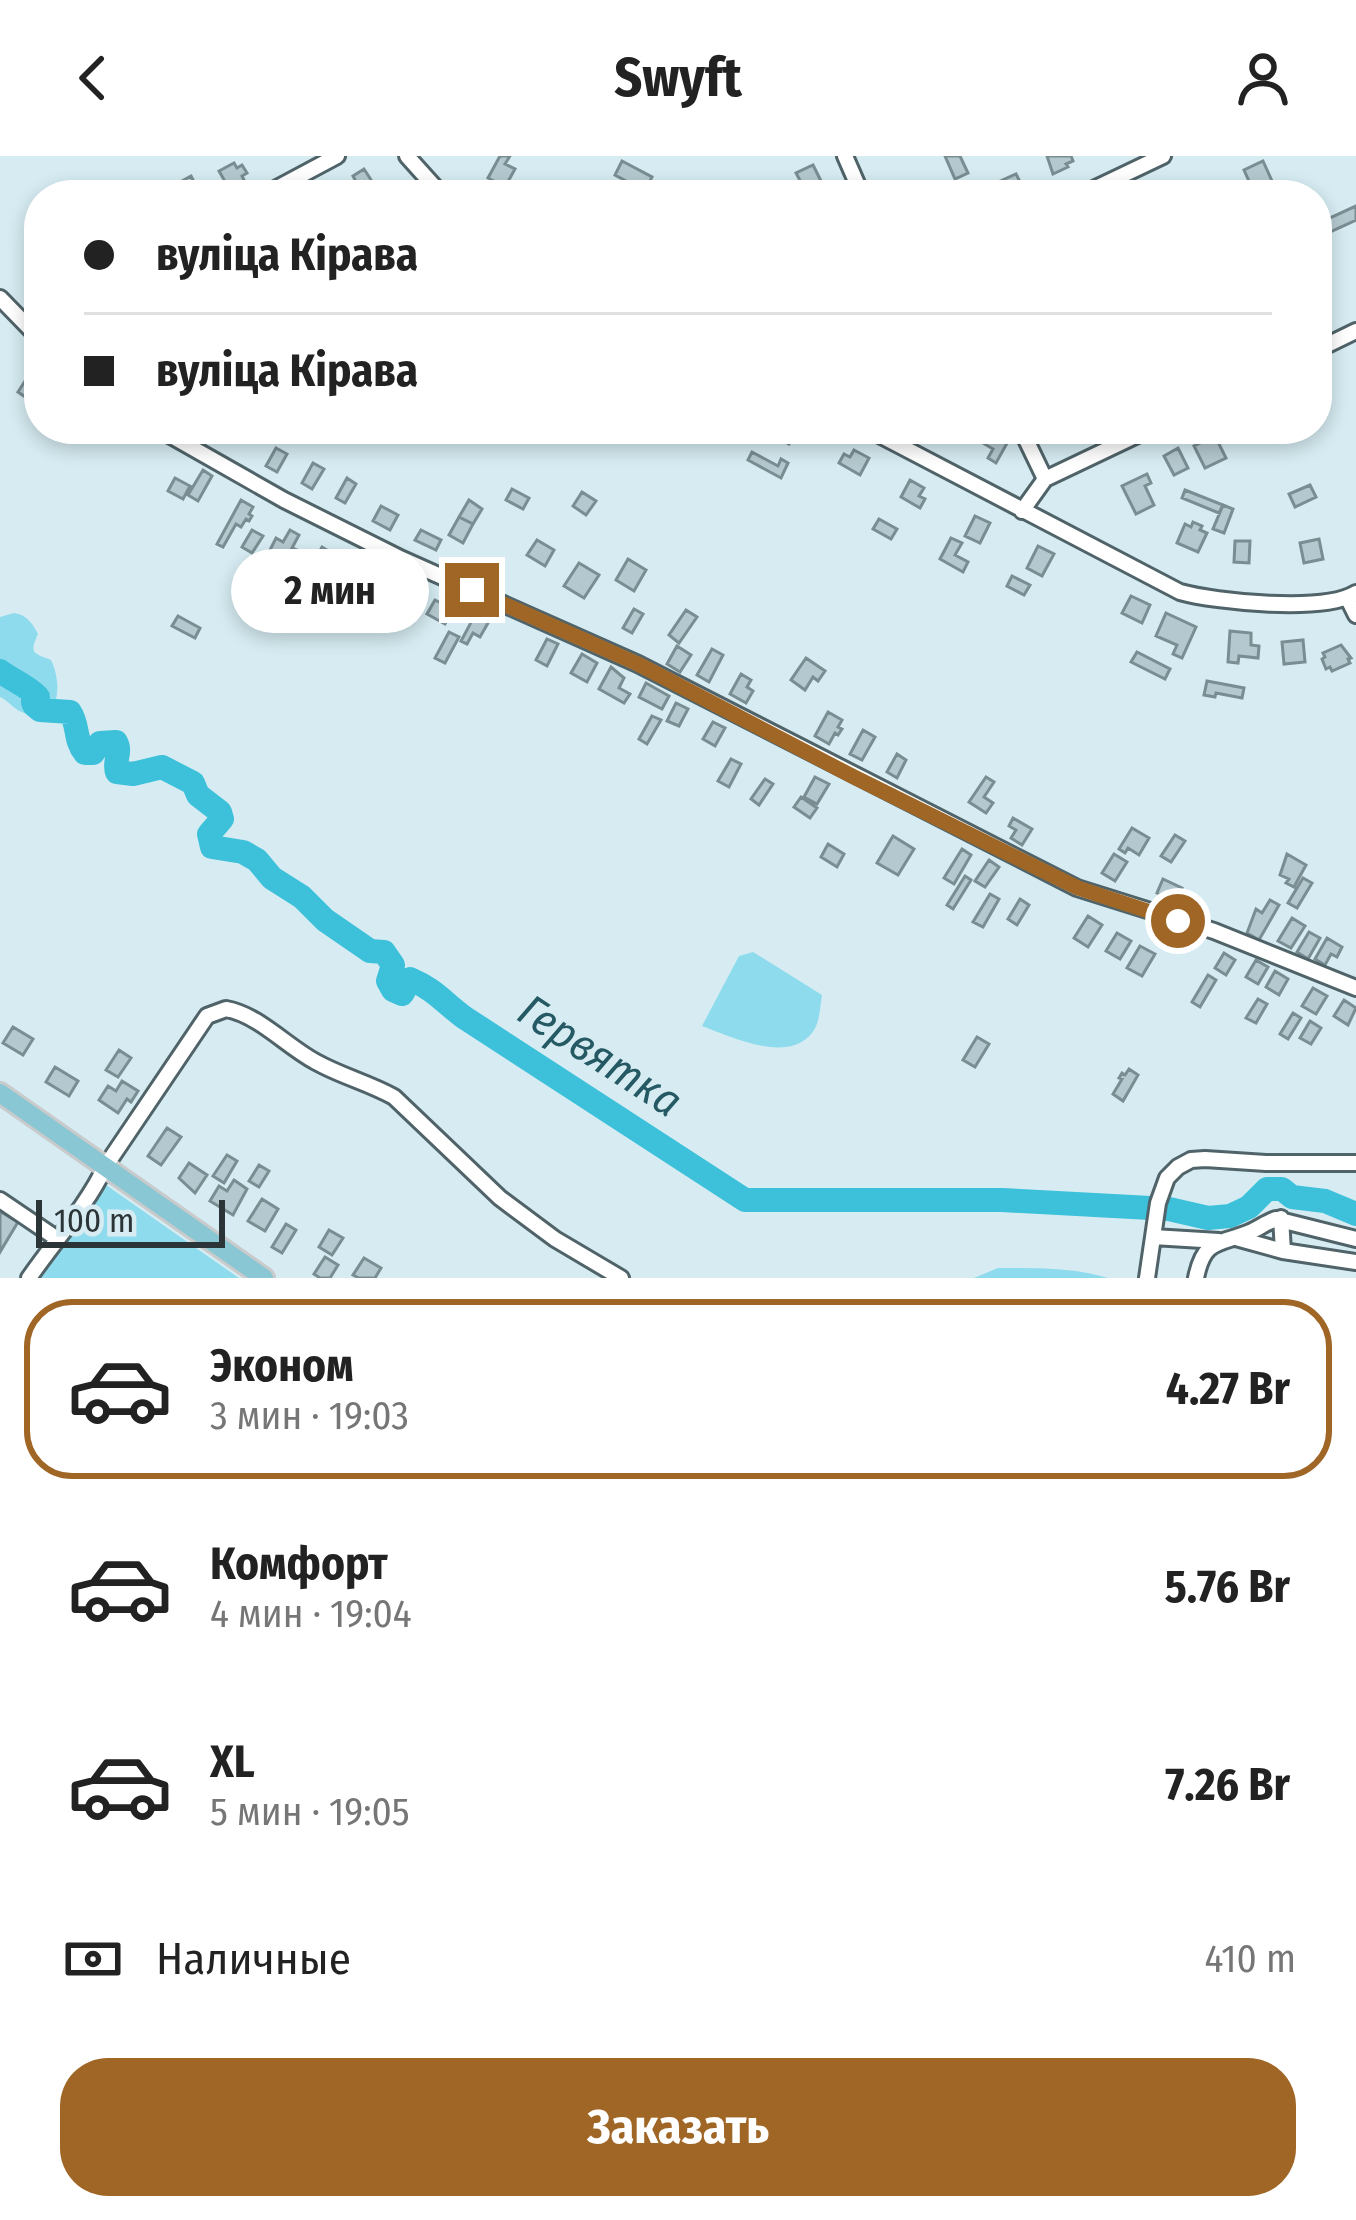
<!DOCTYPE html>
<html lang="ru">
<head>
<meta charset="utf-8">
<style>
	body { margin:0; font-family:"Fira Sans Condensed",sans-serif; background:#f2f2f2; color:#222; height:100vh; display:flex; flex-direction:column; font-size:45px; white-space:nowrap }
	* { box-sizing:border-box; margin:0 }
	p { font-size:39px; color:#767676 }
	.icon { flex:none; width:66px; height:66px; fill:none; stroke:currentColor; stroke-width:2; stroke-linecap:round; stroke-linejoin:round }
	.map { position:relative; height:1122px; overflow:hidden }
	.panel { display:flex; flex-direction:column; background:#fff; flex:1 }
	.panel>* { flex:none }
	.guide { position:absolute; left:24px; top:24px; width:1308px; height:264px; border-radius:48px; box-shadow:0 6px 18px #0003; display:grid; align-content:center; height:264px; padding:0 60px; background:#fff }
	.scale { position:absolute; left:36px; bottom:30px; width:189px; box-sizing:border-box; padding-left:12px; border:6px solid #2b3436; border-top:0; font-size:33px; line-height:42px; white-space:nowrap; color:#2b3436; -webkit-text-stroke:9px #d6ecf2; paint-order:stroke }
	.end { position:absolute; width:54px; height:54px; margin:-27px; border:15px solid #a06626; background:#fff; box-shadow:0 0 0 6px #fff }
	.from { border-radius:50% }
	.bubble { position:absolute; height:84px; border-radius:42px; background:#fff; box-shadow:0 6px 18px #0003; font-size:39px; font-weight:700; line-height:84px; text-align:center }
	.guide b { display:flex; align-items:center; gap:42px; height:114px; font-size:45px }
	.guide b+b { border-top:3px solid #e0e0e0 }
	.guide i { width:30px; height:30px; background:#222 }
	ul { padding:21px 0 0; list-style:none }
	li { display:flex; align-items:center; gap:36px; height:180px; margin:0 24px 18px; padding:0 36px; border:6px solid transparent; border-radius:48px }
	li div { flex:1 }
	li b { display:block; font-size:45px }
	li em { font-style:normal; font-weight:700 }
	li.on { border-color:#a06626 }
	li>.icon { width:108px; height:108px; stroke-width:1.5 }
	.pay { display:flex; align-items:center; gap:30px; height:132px; padding:0 60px; font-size:45px }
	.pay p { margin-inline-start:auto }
	.primary-button { display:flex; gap:24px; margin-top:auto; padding:24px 60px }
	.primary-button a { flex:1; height:138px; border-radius:48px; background:#a06626; color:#fff; font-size:48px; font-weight:700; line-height:138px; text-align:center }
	header { display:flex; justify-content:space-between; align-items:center; height:156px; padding:0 60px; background:#fff; font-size:54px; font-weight:700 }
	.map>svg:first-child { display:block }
</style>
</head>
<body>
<header><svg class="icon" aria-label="back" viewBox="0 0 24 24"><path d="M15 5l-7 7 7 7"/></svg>Swyft<svg class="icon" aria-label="person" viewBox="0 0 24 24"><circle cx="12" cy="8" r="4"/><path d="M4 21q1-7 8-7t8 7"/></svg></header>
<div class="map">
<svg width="1356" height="1122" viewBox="0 0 1356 1122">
	<rect width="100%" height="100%" fill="#d6ecf2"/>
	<path fill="#8edbed" d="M14,457C27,459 32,467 38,478C29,498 33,497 51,504C62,526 62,569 24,557C14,554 9,545 0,541V461Z
		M753,796L822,839C820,851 820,867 812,877C787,908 732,881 702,870L739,800Z
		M106,1029L239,1122H41Z
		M998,1112C1034,1112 1072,1111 1108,1122H974Z"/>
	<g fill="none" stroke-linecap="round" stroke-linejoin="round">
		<path stroke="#3dc0da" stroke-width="24" d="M0,515C12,524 28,530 38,541L33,546L34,549L40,554L70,556C79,569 74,584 85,597H93L100,587L116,586C122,597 113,606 117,616L133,618L162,611L193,627L198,639L220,656L222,663L209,678L212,691L243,696L257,704L272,722L302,741L325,764L370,795L384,796L393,809L388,825L393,834L402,838L405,833L401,828L410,823C436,834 443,846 465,862L745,1044H1002L1169,1053L1208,1062L1230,1060L1249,1051L1267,1033H1282L1292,1041L1325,1045L1356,1058"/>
	</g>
	<path fill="#b4c9cf" stroke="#798d92" stroke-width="3" d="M500,0H510L505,8L515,13L505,31L488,22Z
		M945,0H960L968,17L955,23Z
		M1047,0H1071L1073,5L1066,8L1068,11L1053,18Z
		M622,5L652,21L645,35L615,19Z
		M1263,5L1272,25L1253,34L1244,14Z
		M234,7L237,12L242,9L247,17L242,20L245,26L230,34L219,15Z
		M813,9L821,25L805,34L796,17Z
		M364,13L375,30L355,39L353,35L359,31L353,20Z
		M1016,18L1024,34L1013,39H1000L994,28Z
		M191,20L201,39H175L171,31Z
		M1356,50V64L1319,81L1317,68Z
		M27,222L39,230V239L34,247L18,236Z
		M770,273H797L789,288L768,277Z
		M991,273H999L1011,280L996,307L988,302L993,293L983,287Z
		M1215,280L1226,302L1205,312L1194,290Z
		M276,292L287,298L277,316L266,310Z
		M1178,292L1188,312L1174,319L1164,300Z
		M854,294L869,302L860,319L839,307L844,298L850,301Z
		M752,296L778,310L781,303L788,307L781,322L748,304Z
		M313,307L324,313L312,333L302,327Z
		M203,314L212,320L198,345L188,339Z
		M1147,318L1151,327L1145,330L1154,349L1136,358L1122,330Z
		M175,322L190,330L183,343L168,335Z
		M347,322L356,328L345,347L336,342Z
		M910,324L924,332L919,340L925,343L920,352L901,341Z
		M1310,329L1316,341L1295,351L1289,338Z
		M512,333L529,342L523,353L506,344Z
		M1185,334L1223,349L1219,357L1182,342Z
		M582,336L596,345L586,359L573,350Z
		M241,344L253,351L249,358L252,360L249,365L246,363L241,371L236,368L223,391L217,388Z
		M469,344L482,353L473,368L459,361Z
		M1223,349L1233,353L1224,377L1213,373Z
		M381,350L398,359L390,374L373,365Z
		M975,360L990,367L980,387L965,380Z
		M459,361L473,368L463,387L449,379Z
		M879,363L897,373L891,383L873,373Z
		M1193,366L1202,370L1200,374L1207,377L1198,396L1177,387L1185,368L1191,371Z
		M252,374L263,380L252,397L242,391Z
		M290,374L299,379L292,392L297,394L289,408L269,396L276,382L283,386Z
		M421,374L441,384L436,394L415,384Z
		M951,382L962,387L955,399L968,406L963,416L940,403Z
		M1319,383L1323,403L1304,407L1300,387Z
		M537,384L554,394L545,410L527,399Z
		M1235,385H1250L1249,407L1234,406Z
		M1038,390L1054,398L1042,420L1027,412Z
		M322,391L330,396L313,427L305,422Z
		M628,403L646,414L634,435L616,424Z
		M358,406L380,419L372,434L350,422Z
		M579,407L599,419L584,442L564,430Z
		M1012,420L1030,429L1024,439L1007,430Z
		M400,426L412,432L398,457L387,451Z
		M1131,440L1150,449L1142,467L1122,457Z
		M435,444L453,453L445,468L427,458Z
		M634,453L643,458L632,477L623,472Z
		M686,454L697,461L679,487L669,479Z
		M1166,457L1196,471L1182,502L1173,498L1177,489L1156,480Z
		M475,459L488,467L480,481L473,477L467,488L461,485Z
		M178,460L200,472L195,482L172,470Z
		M1230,475L1251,477V489L1259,490L1258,502L1239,500L1238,507L1228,506Z
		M449,476L459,481L445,507L435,502Z
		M547,483L558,488L547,510L536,504Z
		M1303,484L1305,506L1284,508L1282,486Z
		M1341,489L1351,502L1348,503L1350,507L1332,515L1330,511L1326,513L1322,503L1325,501L1323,497Z
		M677,490L691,499L680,516L667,508Z
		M712,493L723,499L709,526L697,519Z
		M1137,496L1170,513L1165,523L1131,506Z
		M582,498L597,507L587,526L571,517Z
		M806,502L825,515L818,525L813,521L805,534L791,524Z
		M611,511L624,522L619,532L630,538L624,547L599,533Z
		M741,518L751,524L747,531L753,535L746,547L730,538Z
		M1207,525L1244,532L1242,542L1216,537L1215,541L1204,539Z
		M646,527L669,540L662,553L639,541Z
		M676,547L688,553L679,570L667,565Z
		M828,556L842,564L838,571L842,573L838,579L835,577L829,588L815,580Z
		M652,560L661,564L647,588L639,583Z
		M713,566L725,572L715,590L703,583Z
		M863,574L875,581L862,604L850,598Z
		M897,598L906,604L897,622L887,616Z
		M731,603L741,608L729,631L718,625Z
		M815,621L829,628L817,648L804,641Z
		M986,621L994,626L984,641L993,647L986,657L969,646Z
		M765,623L773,628L759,649L751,643Z
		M801,641L817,652L810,662L794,651Z
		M1013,662L1032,673L1022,689L1011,682L1016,674L1009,670Z
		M1132,672L1149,682L1139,699L1128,692L1125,697L1119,693Z
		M1175,679L1185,685L1171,706L1161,700Z
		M893,680L914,693L898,719L877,707Z
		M828,688L844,698L837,711L821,701Z
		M962,693L971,699L954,728L944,722Z
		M1114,698L1127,706L1115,725L1102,717Z
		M1287,698L1306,709L1294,731L1286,727L1289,723L1280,719Z
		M989,704L999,711L985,731L975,725Z
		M965,720L971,724L953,753L947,749Z
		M1303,722L1312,727L1297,752L1288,747Z
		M1163,723L1182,732L1177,745L1157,737Z
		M990,738L999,743L983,771L973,766Z
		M1020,743L1029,749L1017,769L1008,763Z
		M1270,744L1279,749L1259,784L1247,777L1256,753L1262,757Z
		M1088,760L1102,769L1088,791L1074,782Z
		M1292,762L1305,770L1291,792L1278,785Z
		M1309,776L1320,782L1308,803L1297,796Z
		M1117,777L1131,785L1120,803L1106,795Z
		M1327,782L1342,791L1337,801L1331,798L1325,809L1315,803Z
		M1140,790L1155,798L1142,820L1127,812Z
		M1224,797L1235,804L1226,819L1215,812Z
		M1256,804L1268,811L1258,828L1246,821Z
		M1275,815L1288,823L1279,839L1266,831Z
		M1208,819L1216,824L1200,851L1192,846Z
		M1313,832L1327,840L1316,858L1302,850Z
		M1258,843L1267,848L1256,867L1246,862Z
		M1344,844L1356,852L1348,869L1334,860Z
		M1293,857L1301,862L1288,883L1280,878Z
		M1310,865L1321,872L1311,888L1300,882Z
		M13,871L33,883L23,899L3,887Z
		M977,881L989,888L975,911L963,904Z
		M119,894L131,902L118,921L106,914Z
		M55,911L78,925L69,940L46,926Z
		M1129,913L1138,919L1123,945L1113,938L1122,923L1119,922L1122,917L1125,919Z
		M122,925L138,935L131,946L127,943L118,957L99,944L108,930L116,935Z
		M167,972L181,981L161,1009L148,1000Z
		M227,999L237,1005L224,1027L213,1020Z
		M189,1007L207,1019L195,1037L179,1022Z
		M259,1009L269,1015L259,1031L249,1025Z
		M234,1024L247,1033L233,1059L210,1045L219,1030L227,1035Z
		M262,1043L278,1053L265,1075L248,1065Z
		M1,1056L18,1066L0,1096V1058Z
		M286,1068L296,1074L282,1097L272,1091Z
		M329,1074L343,1082L332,1099L319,1091Z
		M325,1101L338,1109L330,1122H320L314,1118Z
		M364,1102L381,1112L375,1122H359L353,1119Z"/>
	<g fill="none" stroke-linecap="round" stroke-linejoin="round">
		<defs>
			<path id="minor" d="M407,0L442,39
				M845,0L862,39
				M264,39L337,0
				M1081,39L1163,0
				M0,142L39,182
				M1317,194L1356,175
				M159,273L284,344L402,403L638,508L1077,732L1214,775L1356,832
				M868,273L1180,436C1216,446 1324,457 1356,437
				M1021,273L1045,323
				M1022,355L1045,323L1150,273
				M1348,443L1356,459
				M0,1044L56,1082
				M1281,1062L1283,1095L1356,1106
				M1153,1081L1219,1085
				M1236,1082L1283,1095
				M29,1122C53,1087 88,1048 105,1011L207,860L226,853C259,859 286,890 316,906C341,920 369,927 394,941L500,1042L555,1083L621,1122
				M1147,1122L1158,1047L1167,1022L1178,1011L1191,1004L1205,1003L1266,1007H1356
				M1196,1122C1204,1082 1219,1089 1250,1076C1259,1072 1267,1066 1276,1063L1356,1083"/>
			<path id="major" d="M0,937L264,1122"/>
		</defs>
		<use href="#minor" stroke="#4f6368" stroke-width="20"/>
		<use href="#major" stroke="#c8cacb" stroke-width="24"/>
		<use href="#minor" stroke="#fff" stroke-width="14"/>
		<use href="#major" stroke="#88c7d3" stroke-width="18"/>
	</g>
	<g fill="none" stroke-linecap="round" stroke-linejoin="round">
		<path stroke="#a06626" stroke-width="15" d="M472,434L638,508L852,620L1078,732L1178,765"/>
	</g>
	<g text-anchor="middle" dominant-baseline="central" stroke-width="9" stroke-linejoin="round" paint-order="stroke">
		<g font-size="45" font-style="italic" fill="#255a65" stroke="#d6ecf2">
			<text transform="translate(600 900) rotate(33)">Гервятка</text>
		</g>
	</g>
</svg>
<div class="scale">100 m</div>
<i class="end from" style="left:1178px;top:765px"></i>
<i class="end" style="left:472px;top:434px"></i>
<div class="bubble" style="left:231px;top:393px;width:198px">2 мин</div>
<div class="guide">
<b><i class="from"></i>вуліца Кірава</b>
<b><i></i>вуліца Кірава</b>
</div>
</div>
<section class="panel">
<ul>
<li class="on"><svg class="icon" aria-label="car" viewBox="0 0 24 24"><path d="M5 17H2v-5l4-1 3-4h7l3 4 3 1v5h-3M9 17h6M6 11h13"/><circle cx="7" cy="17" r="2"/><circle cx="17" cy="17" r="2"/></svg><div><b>Эконом</b><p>3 мин · 19:03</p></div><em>4.27 Br</em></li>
<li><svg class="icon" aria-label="car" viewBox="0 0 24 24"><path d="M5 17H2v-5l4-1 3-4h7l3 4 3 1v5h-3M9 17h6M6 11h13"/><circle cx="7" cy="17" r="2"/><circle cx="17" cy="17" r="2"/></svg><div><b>Комфорт</b><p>4 мин · 19:04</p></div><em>5.76 Br</em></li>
<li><svg class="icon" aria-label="car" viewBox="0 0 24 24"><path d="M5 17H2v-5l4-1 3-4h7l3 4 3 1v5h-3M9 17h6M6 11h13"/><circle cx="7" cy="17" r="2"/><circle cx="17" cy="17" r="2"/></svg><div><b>XL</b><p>5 мин · 19:05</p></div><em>7.26 Br</em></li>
</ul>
<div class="pay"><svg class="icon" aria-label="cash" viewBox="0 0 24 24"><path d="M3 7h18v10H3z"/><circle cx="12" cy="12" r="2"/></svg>Наличные<p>410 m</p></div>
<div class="primary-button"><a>Заказать</a></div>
</section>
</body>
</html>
